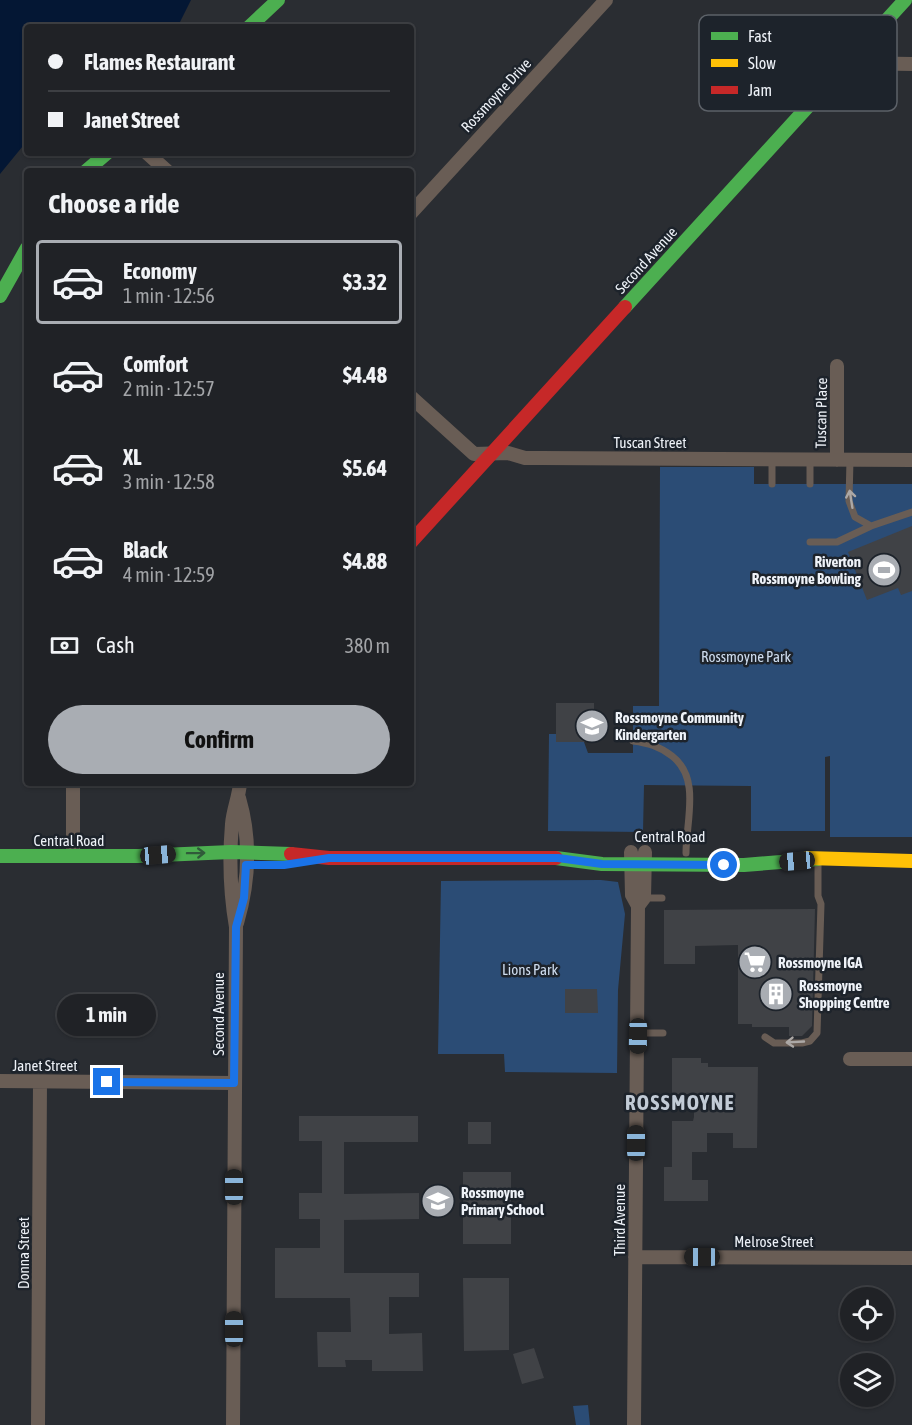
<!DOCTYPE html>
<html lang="en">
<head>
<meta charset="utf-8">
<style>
	body { margin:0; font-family:"Asap Condensed",sans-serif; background:#282a2e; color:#f1f3f6; height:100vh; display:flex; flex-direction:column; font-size:22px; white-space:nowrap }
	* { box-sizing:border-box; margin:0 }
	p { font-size:20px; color:#a2a4a7 }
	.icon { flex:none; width:33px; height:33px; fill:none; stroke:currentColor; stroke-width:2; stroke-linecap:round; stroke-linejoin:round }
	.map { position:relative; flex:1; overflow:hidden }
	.panel { position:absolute; left:24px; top:168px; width:390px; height:618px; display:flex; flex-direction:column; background:#202226; border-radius:6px; box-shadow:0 2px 4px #0004,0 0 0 2px #3d3f43 }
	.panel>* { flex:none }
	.top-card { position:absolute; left:24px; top:24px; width:390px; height:132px; border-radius:6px; box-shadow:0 2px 4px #0004,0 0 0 2px #3d3f43; display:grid; align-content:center; height:132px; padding:0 24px; background:#202226 }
	.controls { position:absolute; left:840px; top:1287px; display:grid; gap:12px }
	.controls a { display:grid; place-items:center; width:54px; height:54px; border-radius:50%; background:#202226; box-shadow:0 2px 4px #0004,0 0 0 2px #3d3f43; font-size:30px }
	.end { position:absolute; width:27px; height:27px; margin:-14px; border:8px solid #1a73e8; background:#fff; box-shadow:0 0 0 3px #fff }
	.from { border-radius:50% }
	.bubble { position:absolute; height:42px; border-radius:21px; background:#202226; box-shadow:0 2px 4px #0004,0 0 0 2px #3d3f43; font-size:20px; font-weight:700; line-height:42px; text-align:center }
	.car { position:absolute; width:18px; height:36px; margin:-18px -9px; border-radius:8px; box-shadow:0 0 4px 2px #0007; background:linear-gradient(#222 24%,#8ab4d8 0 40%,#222 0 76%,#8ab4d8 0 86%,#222 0) }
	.top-card b { display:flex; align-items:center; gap:21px; height:57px; font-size:22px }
	.top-card b+b { border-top:2px solid #3d3f43 }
	.top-card i { width:15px; height:15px; background:#f1f3f6 }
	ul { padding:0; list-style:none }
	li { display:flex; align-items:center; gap:18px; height:84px; margin:0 12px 9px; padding:0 12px; border:3px solid transparent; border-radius:6px }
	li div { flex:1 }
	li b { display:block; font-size:22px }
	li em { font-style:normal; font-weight:700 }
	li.current { border-color:#a9adb3 }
	li>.icon { width:54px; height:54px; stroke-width:1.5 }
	h2 { padding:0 24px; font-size:27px; line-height:72px }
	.pay { display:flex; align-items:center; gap:15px; height:66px; padding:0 24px; font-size:22px }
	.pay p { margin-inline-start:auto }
	.cta { display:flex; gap:12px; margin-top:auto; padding:12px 24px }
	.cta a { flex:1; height:69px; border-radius:36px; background:#a9adb3; color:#111; font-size:24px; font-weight:700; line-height:69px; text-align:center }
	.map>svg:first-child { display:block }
</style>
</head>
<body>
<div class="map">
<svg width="912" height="1425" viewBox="0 0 912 1425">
	<rect width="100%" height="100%" fill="#2a2d32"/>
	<path fill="#2b4c75" d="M660,467H754V484H912V837H830V756L825,757V831H751V786L644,785L643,832L548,831L549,734H556V742H584L588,753H633V706H659Z
		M601,880L618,882L625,914L618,990L617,1073L505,1072L504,1054H438L441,881Z
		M588,1405L590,1425H576L573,1406Z"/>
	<path fill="#041734" d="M0,0H191L180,22L171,27H27V141L0,174Z"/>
	<path fill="#404246" d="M912,526V591L901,595L898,588L867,600L848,552Z
		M556,703H594V742H556Z
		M815,909L812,1026L802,1036H789V1027H752V1024H738V945L695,946V964H664V910Z
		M565,989H597L598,1013H565Z
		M672,1058H701V1063H708V1067H758L757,1148H733V1133H707V1152H692V1180H708V1201H664V1167H672V1121H693L694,1117V1094H672Z
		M299,1116H418V1142H344V1194L419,1193V1219L344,1220V1273H419V1297H389V1334L422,1333L423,1371H372V1360H345L346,1367H318L317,1332H351L350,1298H275V1248H320V1219H299V1193H322V1141H299Z
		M468,1122H491V1144H468Z
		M463,1172H511V1244H463Z
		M463,1278H509V1350L464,1351Z
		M534,1348L544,1378L522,1384L513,1354Z"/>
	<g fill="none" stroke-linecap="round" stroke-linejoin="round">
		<path stroke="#695d55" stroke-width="7" d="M772,459V484
			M850,460L849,501L855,517L871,526L912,512
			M810,484V459
			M810,542H837L871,526
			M633,741C648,743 659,746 672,756C701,778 686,821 686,853
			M644,898H662
			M638,1033H663
			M765,1037L774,1043H802L810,1041L817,1033L821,904L818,896V862"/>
		<path stroke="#695d55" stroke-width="14" d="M848,63L912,64
			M147,153L167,171
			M411,213L606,0
			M411,397L474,454L508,453L525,458H541L912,460
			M837,460V366
			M631,852L632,895L638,906L634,1425
			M73,856V783
			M638,906L644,898L645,852
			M237,923C249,882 251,839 239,798
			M850,1059H912
			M0,1081L234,1083
			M635,1257L912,1258
			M38,1425L40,1082
			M233,1425L236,927C230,892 229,859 232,824C233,810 239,797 240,783"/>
		<path stroke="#4caf50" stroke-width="14" d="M249,27L278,0
			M86,171L107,153
			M0,296L27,248
			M625,307L905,0
			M0,856H138L231,852L291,854
			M556,858L602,864L744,865L818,859"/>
		<path stroke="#ffc107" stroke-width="14" d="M807,858L912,861"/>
		<path stroke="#c62828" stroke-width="14" d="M411,542L625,307
			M291,854L329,858H556"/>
	</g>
	<defs><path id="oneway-shaft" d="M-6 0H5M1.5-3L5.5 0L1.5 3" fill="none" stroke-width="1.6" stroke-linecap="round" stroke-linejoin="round" transform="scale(1.5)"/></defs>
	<g stroke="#aca8a6">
		<use href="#oneway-shaft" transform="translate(851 499) rotate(-99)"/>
		<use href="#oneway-shaft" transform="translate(795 1042) rotate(177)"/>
	</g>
	<use stroke="#305b3a" href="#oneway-shaft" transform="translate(196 853) rotate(-1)"/>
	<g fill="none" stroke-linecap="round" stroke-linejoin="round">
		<path stroke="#1a73e8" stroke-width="8" d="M107,1082L234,1083L236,927L244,898L246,865H284L329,858H558L602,864L724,865"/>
	</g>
	<defs>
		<symbol id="stadium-disc" viewBox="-11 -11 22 22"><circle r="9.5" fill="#a9adb3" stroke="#1d232b"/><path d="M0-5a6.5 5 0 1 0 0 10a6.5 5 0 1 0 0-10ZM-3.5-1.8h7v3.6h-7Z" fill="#fff"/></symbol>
		<symbol id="school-disc" viewBox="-11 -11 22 22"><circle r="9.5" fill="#a9adb3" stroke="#1d232b"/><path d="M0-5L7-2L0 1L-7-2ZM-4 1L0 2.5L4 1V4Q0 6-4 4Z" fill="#fff"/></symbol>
		<symbol id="supermarket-disc" viewBox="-11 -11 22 22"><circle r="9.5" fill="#a9adb3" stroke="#1d232b"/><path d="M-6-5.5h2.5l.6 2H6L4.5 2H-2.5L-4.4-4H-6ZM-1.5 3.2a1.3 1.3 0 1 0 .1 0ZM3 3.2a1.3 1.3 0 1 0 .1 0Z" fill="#fff"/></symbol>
		<symbol id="building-disc" viewBox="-11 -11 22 22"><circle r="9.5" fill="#a9adb3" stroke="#1d232b"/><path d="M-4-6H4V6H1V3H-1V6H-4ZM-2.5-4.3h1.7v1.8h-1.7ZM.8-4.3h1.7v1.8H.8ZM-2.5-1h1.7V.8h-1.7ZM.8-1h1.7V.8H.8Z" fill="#fff"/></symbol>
	</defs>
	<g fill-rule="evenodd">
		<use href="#stadium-disc" x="865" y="551" width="38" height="38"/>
		<use href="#school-disc" x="573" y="707" width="38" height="38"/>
		<use href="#supermarket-disc" x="736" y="943" width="38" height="38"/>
		<use href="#building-disc" x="757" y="975" width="38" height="38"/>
		<use href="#school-disc" x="419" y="1182" width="38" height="38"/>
	</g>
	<g text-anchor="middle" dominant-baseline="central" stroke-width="5" stroke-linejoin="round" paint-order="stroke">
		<g font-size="15" fill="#eef2f8" stroke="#1d232b">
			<text transform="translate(496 95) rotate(-47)">Rossmoyne Drive</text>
			<text transform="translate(646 260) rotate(-48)">Second Avenue</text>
			<text transform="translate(821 413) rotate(-89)">Tuscan Place</text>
			<text x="650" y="442">Tuscan Street</text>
			<text x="670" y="836">Central Road</text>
			<text x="69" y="840">Central Road</text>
			<text transform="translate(218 1014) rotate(-90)">Second Avenue</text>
			<text x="45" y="1065">Janet Street</text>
			<text transform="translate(619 1220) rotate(-90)">Third Avenue</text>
			<text x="774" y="1241">Melrose Street</text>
			<text transform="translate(23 1253) rotate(-90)">Donna Street</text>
		</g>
		<g font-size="15" font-weight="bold" fill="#eef2f8" stroke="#1d232b" text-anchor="start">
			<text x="861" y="561" text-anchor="end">Riverton<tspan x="861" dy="17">Rossmoyne Bowling</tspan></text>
			<text x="615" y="717">Rossmoyne Community<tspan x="615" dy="17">Kindergarten</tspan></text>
			<text x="778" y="962">Rossmoyne IGA</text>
			<text x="799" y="985">Rossmoyne<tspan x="799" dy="17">Shopping Centre</tspan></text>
			<text x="461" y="1192">Rossmoyne<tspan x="461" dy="17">Primary School</tspan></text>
		</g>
		<g font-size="15" fill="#cedcee" stroke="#1d232b">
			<text x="746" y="656">Rossmoyne Park</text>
			<text x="530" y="969">Lions Park</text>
		</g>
		<g font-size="21" font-weight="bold" letter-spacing="1.5" fill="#c2cbd6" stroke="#1d232b">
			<text x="680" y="1102">ROSSMOYNE</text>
		</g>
	</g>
	<rect x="699" y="15" width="198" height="96" rx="9" fill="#1d232b" stroke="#5c6168" stroke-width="1.5"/>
	<rect x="711" y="32" width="27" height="8" fill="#4caf50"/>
	<rect x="711" y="59" width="27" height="8" fill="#ffc107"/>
	<rect x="711" y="86" width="27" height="8" fill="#c62828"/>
	<g font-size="16" fill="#eef2f8">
		<text x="748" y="42">Fast</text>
		<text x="748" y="69">Slow</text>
		<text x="748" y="96">Jam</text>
	</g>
</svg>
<div class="controls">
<a><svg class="icon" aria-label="locate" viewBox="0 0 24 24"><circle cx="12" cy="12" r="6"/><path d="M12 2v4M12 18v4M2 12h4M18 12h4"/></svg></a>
<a><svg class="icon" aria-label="layers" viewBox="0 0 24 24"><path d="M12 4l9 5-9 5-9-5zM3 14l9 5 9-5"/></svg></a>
</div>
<i class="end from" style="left:724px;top:865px"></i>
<i class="end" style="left:107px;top:1082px"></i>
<div class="bubble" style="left:57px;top:994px;width:99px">1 min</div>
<i class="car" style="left:158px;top:855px;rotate:85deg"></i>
<i class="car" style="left:797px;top:861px;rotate:265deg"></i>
<i class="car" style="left:638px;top:1036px;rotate:181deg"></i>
<i class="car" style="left:636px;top:1143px;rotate:0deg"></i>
<i class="car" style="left:234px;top:1187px;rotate:0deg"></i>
<i class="car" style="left:702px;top:1257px;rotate:270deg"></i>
<i class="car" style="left:234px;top:1329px;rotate:0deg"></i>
<div class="top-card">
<b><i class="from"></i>Flames Restaurant</b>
<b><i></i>Janet Street</b>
</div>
<section class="panel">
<h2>Choose a ride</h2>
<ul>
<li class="current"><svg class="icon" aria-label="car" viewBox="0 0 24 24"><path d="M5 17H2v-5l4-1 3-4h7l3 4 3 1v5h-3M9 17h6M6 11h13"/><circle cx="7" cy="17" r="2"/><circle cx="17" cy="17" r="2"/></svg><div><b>Economy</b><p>1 min · 12:56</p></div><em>$3.32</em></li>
<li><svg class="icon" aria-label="car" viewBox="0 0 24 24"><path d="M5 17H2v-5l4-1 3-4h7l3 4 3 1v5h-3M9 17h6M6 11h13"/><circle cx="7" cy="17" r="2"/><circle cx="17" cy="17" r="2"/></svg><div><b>Comfort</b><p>2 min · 12:57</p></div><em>$4.48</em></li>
<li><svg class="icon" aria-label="car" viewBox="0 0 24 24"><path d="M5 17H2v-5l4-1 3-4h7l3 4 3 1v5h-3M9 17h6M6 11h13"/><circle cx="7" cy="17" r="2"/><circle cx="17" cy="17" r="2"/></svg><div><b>XL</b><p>3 min · 12:58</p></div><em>$5.64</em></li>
<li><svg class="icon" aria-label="car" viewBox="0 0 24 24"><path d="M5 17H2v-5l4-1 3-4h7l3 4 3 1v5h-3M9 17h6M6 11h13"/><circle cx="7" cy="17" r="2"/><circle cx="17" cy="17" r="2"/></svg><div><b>Black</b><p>4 min · 12:59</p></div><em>$4.88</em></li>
</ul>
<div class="pay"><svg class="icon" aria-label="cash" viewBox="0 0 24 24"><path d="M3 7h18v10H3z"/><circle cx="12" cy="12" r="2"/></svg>Cash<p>380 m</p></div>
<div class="cta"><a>Confirm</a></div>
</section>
</div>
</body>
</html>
